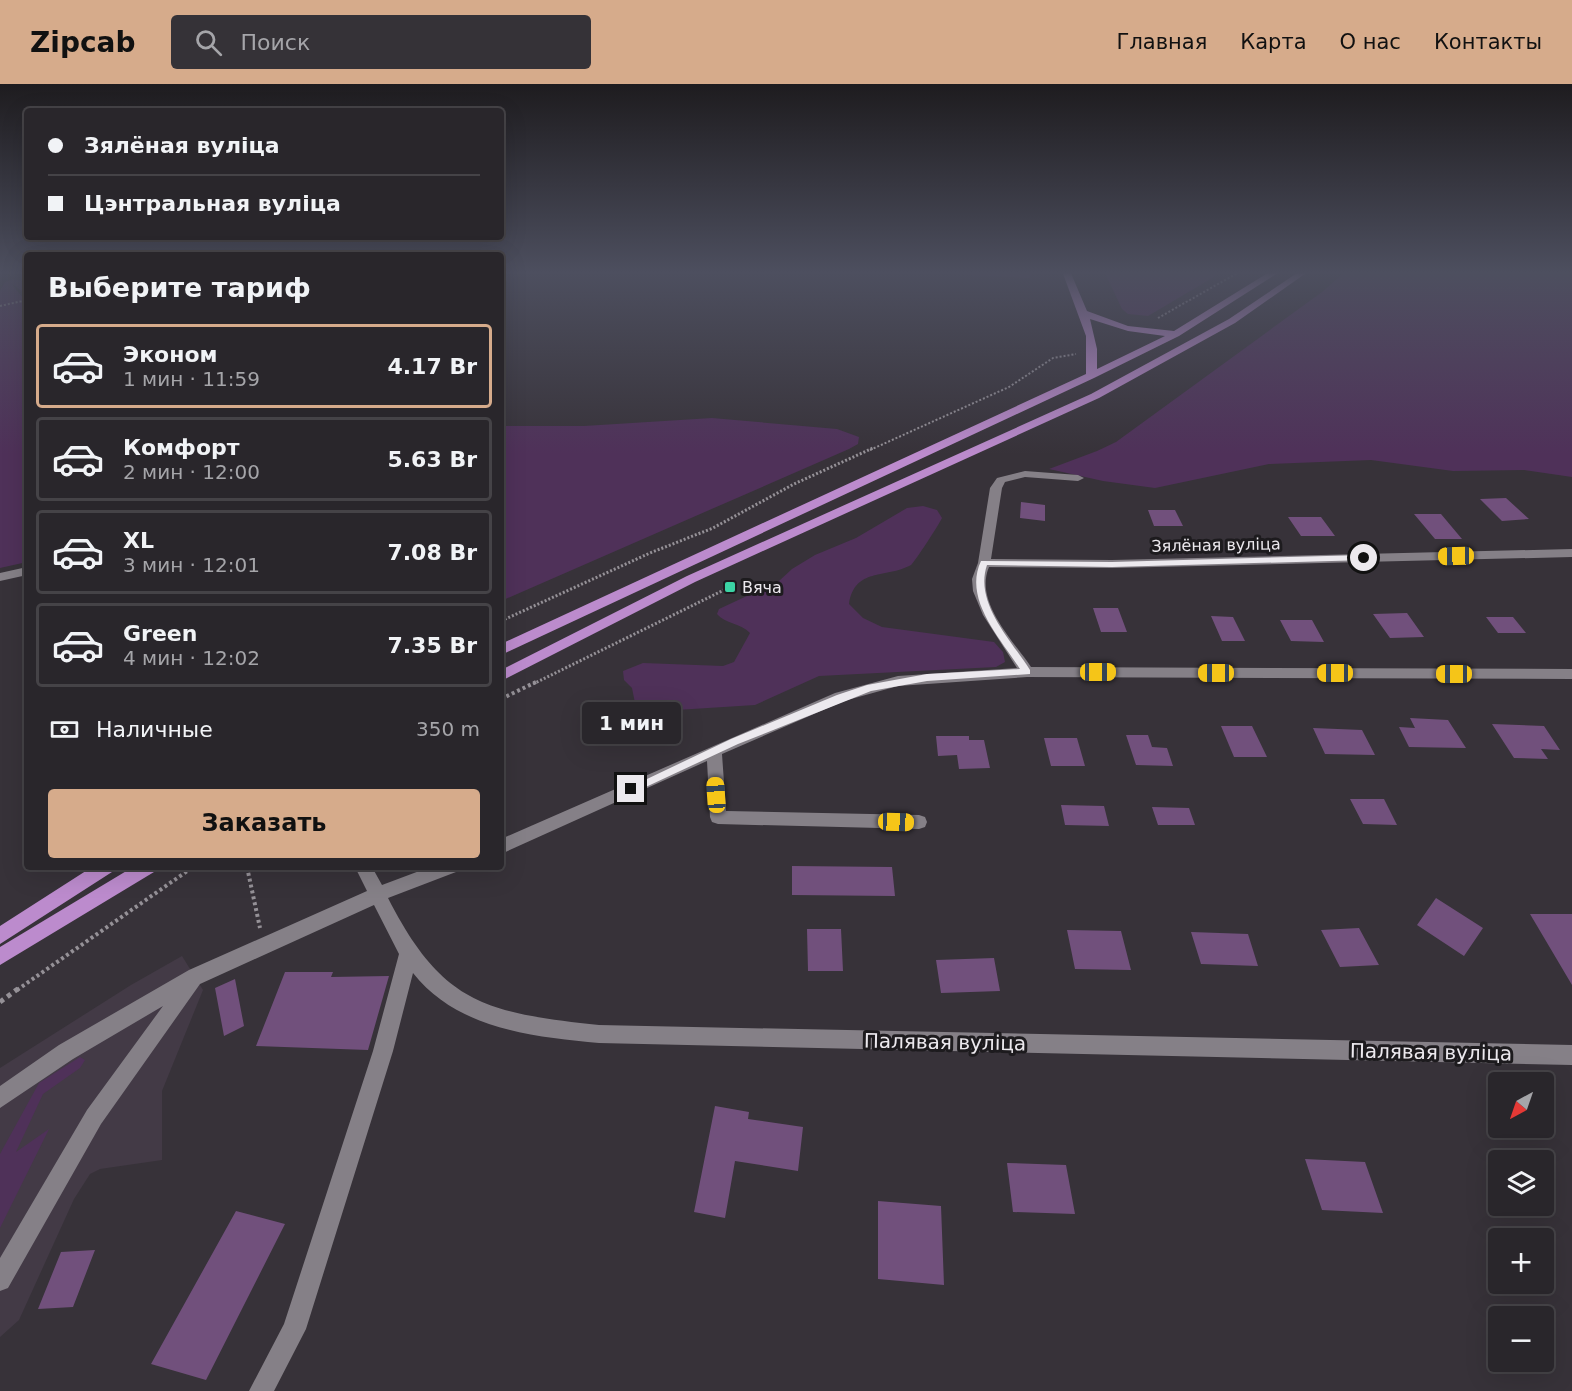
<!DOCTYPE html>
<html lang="ru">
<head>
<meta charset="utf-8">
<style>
	body { margin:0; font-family:"DejaVu Sans",sans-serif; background:#353237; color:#f1f3f6; height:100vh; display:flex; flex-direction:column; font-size:22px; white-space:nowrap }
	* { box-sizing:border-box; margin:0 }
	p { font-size:20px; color:#a5a5a9 }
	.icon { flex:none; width:33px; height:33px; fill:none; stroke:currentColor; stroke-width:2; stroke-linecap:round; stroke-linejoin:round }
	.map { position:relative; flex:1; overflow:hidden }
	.sheet { position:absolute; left:24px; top:168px; width:480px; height:618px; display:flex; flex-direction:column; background:#29262b; border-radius:6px; box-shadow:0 6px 24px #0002,0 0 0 2px #454347 }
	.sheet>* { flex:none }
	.top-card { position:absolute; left:24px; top:24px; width:480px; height:132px; border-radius:6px; box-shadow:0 6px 24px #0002,0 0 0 2px #454347; display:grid; align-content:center; height:132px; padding:0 24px; background:#29262b }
	.needle { width:39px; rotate:220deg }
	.tools { position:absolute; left:1488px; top:988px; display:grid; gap:12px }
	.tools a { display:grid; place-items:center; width:66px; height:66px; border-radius:6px; background:#29262b; box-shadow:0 6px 24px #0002,0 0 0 2px #454347; font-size:30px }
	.end { position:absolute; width:27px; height:27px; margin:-14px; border:8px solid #ece9ee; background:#111; box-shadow:0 0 0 3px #111 }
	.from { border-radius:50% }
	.bubble { position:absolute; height:42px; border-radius:6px; background:#29262b; box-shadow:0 6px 24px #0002,0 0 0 2px #454347; font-size:20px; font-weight:600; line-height:42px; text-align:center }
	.car { position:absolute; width:18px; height:36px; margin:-18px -9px; border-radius:8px; box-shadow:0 0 4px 2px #0007; background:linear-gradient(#f5c518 24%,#345 0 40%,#f5c518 0 76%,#345 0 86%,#f5c518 0) }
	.top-card b { display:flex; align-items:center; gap:21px; height:57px; font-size:22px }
	.top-card b+b { border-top:2px solid #454347 }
	.top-card i { width:15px; height:15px; background:#f1f3f6 }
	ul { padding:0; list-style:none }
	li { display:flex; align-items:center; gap:18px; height:84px; margin:0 12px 9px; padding:0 12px; border:3px solid #454347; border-radius:6px }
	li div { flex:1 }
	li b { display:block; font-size:22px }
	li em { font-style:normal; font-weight:600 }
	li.active { border-color:#d6ab8b }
	li>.icon { width:54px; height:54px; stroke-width:1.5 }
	h2 { padding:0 24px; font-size:27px; line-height:72px }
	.pay { display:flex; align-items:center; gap:15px; height:66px; padding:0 24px; font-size:22px }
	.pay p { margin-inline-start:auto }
	.primary-button { display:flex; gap:12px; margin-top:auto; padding:12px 24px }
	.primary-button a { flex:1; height:69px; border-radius:6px; background:#d6ab8b; color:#111; font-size:24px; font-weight:600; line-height:69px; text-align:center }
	header { display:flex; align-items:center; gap:36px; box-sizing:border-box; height:84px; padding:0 30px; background:#d6ab8b; color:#111 }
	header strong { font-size:28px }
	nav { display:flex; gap:33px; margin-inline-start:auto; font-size:21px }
	.search { width:420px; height:54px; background:#353237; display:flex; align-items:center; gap:15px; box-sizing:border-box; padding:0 21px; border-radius:6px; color:#a5a5a9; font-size:22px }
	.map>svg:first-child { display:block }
</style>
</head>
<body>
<header>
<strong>Zipcab</strong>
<div class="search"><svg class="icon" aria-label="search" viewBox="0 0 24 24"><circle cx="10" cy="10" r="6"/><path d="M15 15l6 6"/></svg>Поиск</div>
<nav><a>Главная</a><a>Карта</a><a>О нас</a><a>Контакты</a></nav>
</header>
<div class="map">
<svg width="1572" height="1307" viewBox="0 0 1572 1307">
	<rect width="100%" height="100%" fill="#373239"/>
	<path fill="#433a46" d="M182,872L203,906L162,1007V1076L100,1085L90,1090L74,1115L19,1236L0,1253V984L131,901Z"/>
	<path fill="#4f3159" d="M889,187H1034V188L1029,194Z
		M1104,187H1224L1148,232L1128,230L1122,225Z
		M1346,187H1572V393L1524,386L1453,387L1371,376L1269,380L1155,404L1103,397L1049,385L1097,367L1116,358L1322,208Z
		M13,195L27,198V211L11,199L27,219V478L0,484V207L5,198Z
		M712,334L837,345L859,353L858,360L849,365L501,517V342H584Z
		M923,422L937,426L942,434C940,439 914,479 911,481C885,495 855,483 849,520L863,534L882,543L994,558L1003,568L1005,578L996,583L819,592L755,621L645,628L636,624L632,604L624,596L623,587L643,579L723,582L734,578L750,549C741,539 725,540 717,530L719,525L779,497L792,485L815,471L856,454L907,424Z
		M80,973L85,976L80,984L43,1010L16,1068L49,1045L0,1144V1070L39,999Z"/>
	<path fill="#71507c" d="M1506,414L1529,435L1502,437L1480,415Z
		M1021,418L1045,421V437L1020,434Z
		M1148,426H1175L1183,442H1154Z
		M1414,430H1441L1462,455H1435Z
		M1288,433H1321L1335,452H1301Z
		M1093,524H1118L1127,548H1101Z
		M1407,529L1424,553L1390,554L1373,530Z
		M1211,532L1233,533L1245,557H1222Z
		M1486,533H1513L1526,549H1498Z
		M1280,536H1312L1324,558L1291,557Z
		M1410,634L1448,636L1466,664L1409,663L1399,643L1415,644Z
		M1492,640L1544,642L1560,666L1541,665L1548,675L1514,674Z
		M1221,642H1252L1267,673H1234Z
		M1313,644L1362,646L1375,671L1325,670Z
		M1126,651H1148L1152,663L1167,664L1173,682L1136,681Z
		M936,652H969V656H984L990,684L959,685L957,671L938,672Z
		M1044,654H1077L1085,682H1051Z
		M1350,715H1384L1397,741L1363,740Z
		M1061,721L1104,722L1109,742L1065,741Z
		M1152,723L1189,724L1195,741H1158Z
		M792,782L892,783L895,812L792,811Z
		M1436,814L1483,844L1464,872L1417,841Z
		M1530,830H1572V901Z
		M1359,844L1379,881L1340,883L1321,846Z
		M807,845H841L843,887H808Z
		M1067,846L1121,847L1131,886L1075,885Z
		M1191,848L1248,850L1258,882L1201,880Z
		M994,874L1000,907L941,909L936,876Z
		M285,888H333L331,893L389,892L368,966L256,962Z
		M235,895L244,942L224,952L215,904Z
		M715,1022L749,1028L748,1035L803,1043L798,1087L735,1077L725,1134L694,1128Z
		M1305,1075L1365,1078L1383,1129L1322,1126Z
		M1007,1079L1066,1081L1075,1130L1013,1128Z
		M878,1117L941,1122L944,1201L878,1195Z
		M236,1127L285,1140L206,1296L151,1280Z
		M95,1166L73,1223L38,1225L61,1168Z"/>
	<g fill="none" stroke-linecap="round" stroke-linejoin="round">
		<path stroke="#959197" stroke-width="2" stroke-dasharray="2 2" stroke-linecap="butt" d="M23,203L27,208
			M0,222L27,216
			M1158,234L1241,187
			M870,366L1009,303L1053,274L1076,270"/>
		<path stroke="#959197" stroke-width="3" stroke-dasharray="2 2" stroke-linecap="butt" d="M501,537L650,469L713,444L794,400L873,364
			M533,600L730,503"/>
		<path stroke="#959197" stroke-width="4" stroke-dasharray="3 3" stroke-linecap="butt" d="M501,615L536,598
			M247,783L260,844
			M17,906L193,783"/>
		<path stroke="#959197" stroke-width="5" stroke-dasharray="4.5 4.5" stroke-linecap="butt" d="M0,918L19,904"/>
		<path fill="#858087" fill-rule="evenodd" d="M1025,387L1078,391L1084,394L1078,397L1025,393L1005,398L1002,404L991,475L1112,476L1572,465V473L1112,484L989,483C974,518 1013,556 1031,583L1572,585V595L1027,593L898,602L844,617L722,670L726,727L919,731L925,733L927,738L925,743L919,745L718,740L712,738L710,733L707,677L501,770V755L835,609L898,592L1017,584L983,531L973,507L972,495L978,479L990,404L997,394Z
			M27,483V491L0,497V489Z
			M355,783H372L382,801L430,783H458L456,788L388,814C442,920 486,929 599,941L1572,961V981L599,959C533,953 457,945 413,889L393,967L306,1245L274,1307H249L284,1240L373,967L399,870L374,821L200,900L101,1040L8,1204L0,1207V1174L87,1026L163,922L73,975L0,1024V1002L59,961L189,886L367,807Z"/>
		<path fill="#bc8bcd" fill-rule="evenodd" d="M1062,187H1070L1087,227L1128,242L1174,247L1271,187H1281L1179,252L1094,294L501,571V560L1086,290V252ZM1090,235L1128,247L1165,252L1097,285V265Z
			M1300,187H1309L1235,239L1099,314L695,498L501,597V586L687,492L1091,310L1229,235Z
			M92,783H114L112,788L0,860V842Z
			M133,783H156L154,788L0,881V863Z"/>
	</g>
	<linearGradient id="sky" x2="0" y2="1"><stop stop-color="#1e1c1f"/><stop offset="0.51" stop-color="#4d4f5f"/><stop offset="1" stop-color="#4d4f5f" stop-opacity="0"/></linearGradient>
	<rect width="1572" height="370" fill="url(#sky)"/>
	<path fill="#ece9ee" d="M1364,471L1367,476L1112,483L987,481C974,519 1011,556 1030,586V590L927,597L871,607L738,660L635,708L631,709L626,705L731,655L837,611L867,601L927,590L1020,585C1000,554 963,515 981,477L1112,478Z"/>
	<rect fill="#3bd4a4" stroke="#1d1b1e" stroke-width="2" x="724" y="497" width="12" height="12" rx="3"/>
	<g text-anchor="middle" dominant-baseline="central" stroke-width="6" stroke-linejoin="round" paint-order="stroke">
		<g font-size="16" fill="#ece9ee" stroke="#1d1b1e">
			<text transform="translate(1216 461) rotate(-1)">Зялёная вуліца</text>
		</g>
		<g font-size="16" fill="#ece9ee" stroke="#1d1b1e" text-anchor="start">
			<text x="742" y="503">Вяча</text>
		</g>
		<g font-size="20" fill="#ece9ee" stroke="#1d1b1e">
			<text transform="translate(945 958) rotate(1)">Палявая вуліца</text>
			<text transform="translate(1431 968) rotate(1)">Палявая вуліца</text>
		</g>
	</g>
</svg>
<div class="tools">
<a><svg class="needle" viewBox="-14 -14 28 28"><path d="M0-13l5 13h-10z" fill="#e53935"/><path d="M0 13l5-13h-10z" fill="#a5a5a9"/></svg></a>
<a><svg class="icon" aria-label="layers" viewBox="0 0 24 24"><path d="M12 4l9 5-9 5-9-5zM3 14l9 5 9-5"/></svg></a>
<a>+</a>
<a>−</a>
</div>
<i class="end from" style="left:1364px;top:474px"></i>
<i class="end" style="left:631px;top:705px"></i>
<div class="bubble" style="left:582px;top:618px;width:99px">1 мин</div>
<i class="car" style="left:1456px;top:472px;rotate:269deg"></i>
<i class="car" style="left:1098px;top:588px;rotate:90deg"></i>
<i class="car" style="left:1216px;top:589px;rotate:270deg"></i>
<i class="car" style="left:1335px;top:589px;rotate:270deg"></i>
<i class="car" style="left:1454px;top:590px;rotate:270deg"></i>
<i class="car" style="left:716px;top:711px;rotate:356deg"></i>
<i class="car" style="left:896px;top:738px;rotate:92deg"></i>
<div class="top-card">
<b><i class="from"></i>Зялёная вуліца</b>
<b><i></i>Цэнтральная вуліца</b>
</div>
<section class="sheet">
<h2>Выберите тариф</h2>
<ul>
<li class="active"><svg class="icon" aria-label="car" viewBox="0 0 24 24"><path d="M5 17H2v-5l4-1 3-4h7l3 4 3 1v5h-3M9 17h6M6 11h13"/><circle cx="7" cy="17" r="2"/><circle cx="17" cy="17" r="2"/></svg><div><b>Эконом</b><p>1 мин · 11:59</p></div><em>4.17 Br</em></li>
<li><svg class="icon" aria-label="car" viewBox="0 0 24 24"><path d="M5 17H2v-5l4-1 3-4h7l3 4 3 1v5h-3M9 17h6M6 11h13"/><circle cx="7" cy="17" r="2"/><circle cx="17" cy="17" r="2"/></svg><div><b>Комфорт</b><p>2 мин · 12:00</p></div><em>5.63 Br</em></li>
<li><svg class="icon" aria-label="car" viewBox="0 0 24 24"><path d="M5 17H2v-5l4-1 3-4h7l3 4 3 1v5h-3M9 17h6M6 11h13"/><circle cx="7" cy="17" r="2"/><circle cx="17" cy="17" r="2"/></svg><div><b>XL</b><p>3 мин · 12:01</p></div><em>7.08 Br</em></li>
<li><svg class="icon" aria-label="car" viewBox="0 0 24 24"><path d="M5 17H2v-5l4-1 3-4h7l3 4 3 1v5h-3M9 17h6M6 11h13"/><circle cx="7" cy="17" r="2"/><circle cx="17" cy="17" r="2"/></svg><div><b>Green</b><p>4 мин · 12:02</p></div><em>7.35 Br</em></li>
</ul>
<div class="pay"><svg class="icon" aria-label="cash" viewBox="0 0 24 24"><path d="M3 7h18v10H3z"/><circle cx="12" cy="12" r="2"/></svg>Наличные<p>350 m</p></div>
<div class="primary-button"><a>Заказать</a></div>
</section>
</div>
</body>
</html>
